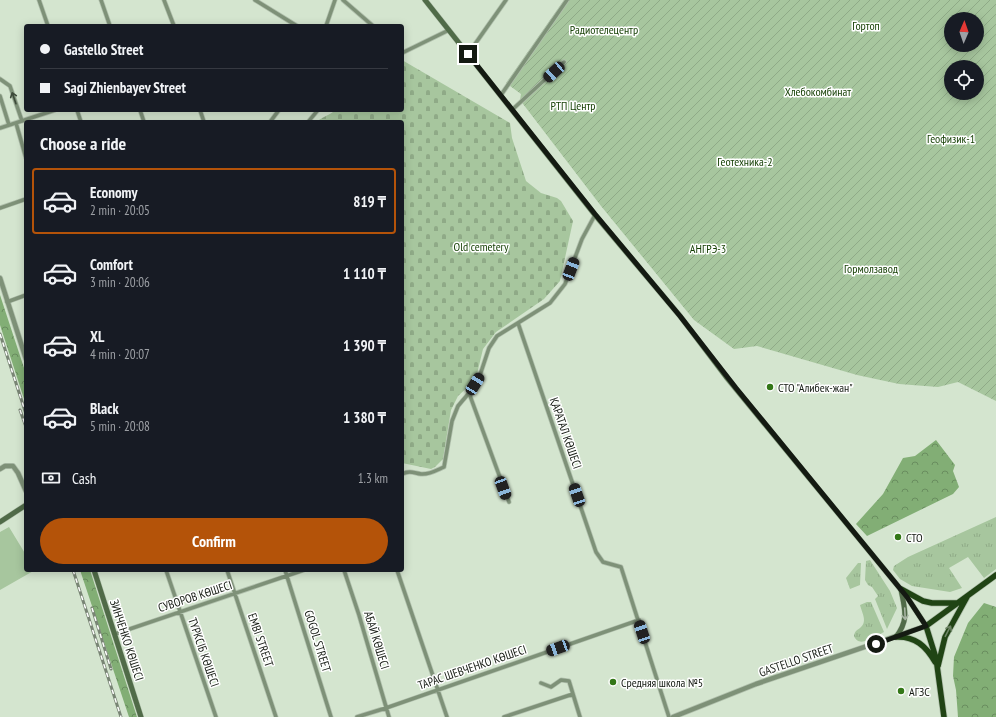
<!DOCTYPE html>
<html lang="en">
<head>
<meta charset="utf-8">
<style>
	body { margin:0; font-family:"PT Sans Narrow",sans-serif; background:#242831; color:#f1f3f6; height:100vh; display:flex; flex-direction:column; font-size:15px; white-space:nowrap }
	* { box-sizing:border-box; margin:0 }
	p { font-size:13px; color:#9ea1a6 }
	.icon { flex:none; width:22px; height:22px; fill:none; stroke:currentColor; stroke-width:2; stroke-linecap:round; stroke-linejoin:round }
	.map { position:relative; flex:1; overflow:hidden }
	.details { position:absolute; left:24px; top:120px; width:380px; height:452px; display:flex; flex-direction:column; background:#171b24; border-radius:4px; box-shadow:0 2px 10px #0003 }
	.details>* { flex:none }
	.top-card { position:absolute; left:24px; top:24px; width:380px; height:88px; border-radius:4px; box-shadow:0 2px 10px #0003; display:grid; align-content:center; height:88px; padding:0 16px; background:#171b24 }
	.needle { width:26px; rotate:2deg }
	.buttons { position:absolute; left:944px; top:12px; display:grid; gap:8px }
	.buttons a { display:grid; place-items:center; width:40px; height:40px; border-radius:50%; background:#171b24; box-shadow:0 2px 10px #0003; font-size:20px }
	.end { position:absolute; width:18px; height:18px; margin:-9px; border:5px solid #141a12; background:#fff; box-shadow:0 0 0 2px #fff }
	.from { border-radius:50% }
	.car { position:absolute; width:12px; height:24px; margin:-12px -6px; border-radius:5px; box-shadow:0 0 3px 1px #0007; background:linear-gradient(#222 24%,#8ab4d8 0 40%,#222 0 76%,#8ab4d8 0 86%,#222 0) }
	.top-card b { display:flex; align-items:center; gap:14px; height:38px; font-size:15px }
	.top-card b+b { border-top:1px solid #363941 }
	.top-card i { width:10px; height:10px; background:#f1f3f6 }
	ul { padding:0; list-style:none }
	li { display:flex; align-items:center; gap:12px; height:66px; margin:0 8px 6px; padding:0 8px; border:2px solid transparent; border-radius:4px }
	li div { flex:1 }
	li b { display:block; font-size:15px }
	li em { font-style:normal; font-weight:700 }
	li.on { border-color:#b45309 }
	li>.icon { width:36px; height:36px; stroke-width:1.5 }
	h2 { padding:0 16px; font-size:18px; line-height:48px }
	.pay { display:flex; align-items:center; gap:10px; height:44px; padding:0 16px; font-size:15px }
	.pay p { margin-inline-start:auto }
	.cta { display:flex; gap:8px; margin-top:auto; padding:8px 16px }
	.cta a { flex:1; height:46px; border-radius:24px; background:#b45309; color:#fff; font-size:16px; font-weight:700; line-height:46px; text-align:center }
	.map>svg:first-child { display:block }
</style>
</head>
<body>
<div class="map">
<svg width="996" height="717" viewBox="0 0 996 717">
	<defs>
		<pattern id="grass-tufts" width="24" height="20" patternUnits="userSpaceOnUse"><rect width="24" height="20" fill="#a7c69e"/><path d="M3 7l-1-3M5 7V3M7 7l1-3M15 17l-1-3M17 17v-4M19 17l1-3" fill="none" stroke="#8faa87"/></pattern>
		<pattern id="forest-crowns" width="20" height="18" patternUnits="userSpaceOnUse"><rect width="20" height="18" fill="#82ae75"/><path d="M2 6a3 3 0 1 1 6 0M12 15a3 3 0 1 1 6 0" fill="none" stroke="#698d5f"/></pattern>
		<pattern id="cemetery-stones" width="16" height="16" patternUnits="userSpaceOnUse"><rect width="16" height="16" fill="#a7c69e"/><path d="M2 7V4a2 2 0 0 1 4 0v3zM10 15v-3a2 2 0 0 1 4 0v3z" fill="#8faa87"/></pattern>
		<pattern id="garden-furrows" width="10" height="10" patternUnits="userSpaceOnUse"><rect width="10" height="10" fill="#a7c69e"/><path d="M-1 1l2-2M0 10L10 0M9 11l2-2" fill="none" stroke="#8faa87"/></pattern>
	</defs>
	<rect width="100%" height="100%" fill="#d4e5cf"/>
	<path fill="url(#grass-tufts)" d="M996,517V569L984,578L968,557L949,568L962,588L950,592L912,586L900,579L893,570L894,566L908,557Z
		M870,560L890,591L897,608L887,629L875,599L878,596L872,587L868,585L865,580L866,561Z
		M858,563H861L860,585L850,589L846,578Z
		M867,602H871L884,632C875,636 859,649 854,636C855,631 856,631 860,628C868,622 862,613 860,605Z"/>
	<path fill="url(#forest-crowns)" d="M0,295L26,374V405L0,325Z
		M936,440L955,465L953,471L959,487L953,494L867,536L856,524L883,494L903,458L915,456Z
		M80,570H90L137,717H129Z
		M984,603L996,607V717H958L956,690L953,676L954,657L968,623Z"/>
	<path fill="url(#cemetery-stones)" d="M402,60L510,123L512,138L526,181L541,193L557,198L561,201L573,221L560,281L544,299L496,332L483,349L477,374L473,382L458,396L451,410L443,459L435,467L431,469L402,463V122H317C322,116 330,116 335,110H402Z"/>
	<path fill="#a7c69e" d="M9,527L26,555V570H35L0,590V532Z"/>
	<path fill="url(#garden-furrows)" fill-rule="evenodd" d="M564,0H996V401L958,382L938,387L899,384L857,375L757,346L734,349L694,320L601,206L520,100L521,94L506,83ZM951,19H977V45H951ZM951,67H977V93H951Z"/>
	<g fill="none" stroke-linecap="round" stroke-linejoin="round">
		<defs>
			<path id="minor" d="M39,0L48,26
				M101,0L110,26
				M164,0L174,26
				M255,0L297,26
				M343,0L373,26
				M326,26L335,0
				M402,53L449,30
				M468,54L506,0
				M0,79L10,86L22,121
				M501,95L567,0
				M0,96L9,125
				M513,109L564,62
				M77,110L81,122
				M140,110L144,122
				M200,110L204,122
				M270,122L279,110
				M308,122L318,110
				M16,123L26,158
				M0,128L55,110
				M0,208L26,199
				M7,302L26,295
				M518,323L596,552L603,562L621,567L669,717
				M469,393L509,502
				M402,474C410,470 414,473 421,474C429,475 437,470 444,467L452,421L458,406L469,393L480,375L489,348L497,336L550,303L565,284L582,239L595,215
				M166,570L216,717
				M227,570L276,717
				M285,570L331,717
				M344,570L359,615L389,717
				M397,570L447,717
				M115,634L304,570
				M541,683L551,687L561,680L569,681L580,717
				M357,717L386,708L639,620
				M504,717L573,694"/>
			<path id="tertiary" d="M0,278L26,359
				M0,469L5,466H13L18,473L26,491
				M673,717L756,684L926,626"/>
			<path id="secondary" d="M425,0L595,215L680,316L727,378L907,597L926,626
				M0,522L26,505
				M94,570L141,717
				M896,637C909,620 905,610 901,590"/>
			<path id="trunk" d="M901,589L923,601L932,603H958
				M896,637C915,636 926,646 935,662
				M938,666L945,637L967,597
				M944,717L936,658L926,626L996,575"/>
		</defs>
		<use href="#minor" stroke="#b1c0ad" stroke-width="5"/>
		<use href="#tertiary" stroke="#b1c0ad" stroke-width="6"/>
		<use href="#secondary" stroke="#b1c0ad" stroke-width="6"/>
		<use href="#trunk" stroke="#b1c0ad" stroke-width="7"/>
		<use href="#minor" stroke="#7e9178" stroke-width="3.5"/>
		<use href="#tertiary" stroke="#7e9178" stroke-width="4.5"/>
		<use href="#secondary" stroke="#506b48" stroke-width="5"/>
		<use href="#trunk" stroke="#204414" stroke-width="5.5"/>
		<defs>
			<path id="rail" d="M0,334L26,414
				M20,410L26,427
				M73,570L121,717
				M92,608L111,669"/>
		</defs>
		<use href="#rail" stroke="#798575" stroke-width="3"/>
		<use href="#rail" stroke="#fff" stroke-width="1.5" stroke-dasharray="4.5" stroke-linecap="butt"/>
	</g>
	<defs><path id="oneway-shaft" d="M-6 0H5M1.5-3L5.5 0L1.5 3" fill="none" stroke-width="1.6" stroke-linecap="round" stroke-linejoin="round"/></defs>
	<use stroke="#3e4a3b" href="#oneway-shaft" transform="translate(14 98) rotate(-109)"/>
	<use stroke="#a8b5a4" href="#oneway-shaft" transform="translate(905 614) rotate(87)"/>
	<use stroke="#6e8566" href="#oneway-shaft" transform="translate(948 631) rotate(-63)"/>
	<g fill="none" stroke-linecap="round" stroke-linejoin="round">
		<path stroke="#141a12" stroke-width="5" d="M468,54L595,214L680,316L736,388L907,597L926,626L876,644"/>
	</g>
	<g fill="#337717" stroke="#fff" stroke-width="1.5">
		<circle cx="770" cy="387" r="4"/>
		<circle cx="898" cy="537" r="4"/>
		<circle cx="613" cy="682" r="4"/>
		<circle cx="901" cy="691" r="4"/>
	</g>
	<g text-anchor="middle" dominant-baseline="central" stroke-width="3" stroke-linejoin="round" paint-order="stroke">
		<g font-size="12" fill="#123d01" stroke="#fff">
			<text x="866" y="25">Гортоп</text>
			<text x="604" y="29">Радиотелецентр</text>
			<text x="818" y="91">Хлебокомбинат</text>
			<text x="573" y="105">РТП Центр</text>
			<text x="951" y="138">Геофизик-1</text>
			<text x="745" y="161">Геотехника-2</text>
			<text x="481" y="246">Old cemetery</text>
			<text x="708" y="248">АНГРЭ-3</text>
			<text x="871" y="268">Гормолзавод</text>
		</g>
		<g font-size="12" fill="#141a12" stroke="#fff" text-anchor="start">
			<text x="778" y="387">СТО "Алибек-жан"</text>
			<text x="906" y="537">СТО</text>
			<text x="621" y="682">Средняя школа №5</text>
			<text x="909" y="691">АГЗС</text>
		</g>
		<g font-size="12" fill="#141a12" stroke="#fff">
			<text transform="translate(566 433) rotate(71)">ҚАРАТАЛ КӨШЕСІ</text>
			<text transform="translate(195 596) rotate(-18)">СУВОРОВ КӨШЕСІ</text>
			<text transform="translate(127 640) rotate(72)">ЗИНЧЕНКО КӨШЕСІ</text>
			<text transform="translate(261 640) rotate(71)">EMBI STREET</text>
			<text transform="translate(377 640) rotate(73)">АБАЙ КӨШЕСІ</text>
			<text transform="translate(318 641) rotate(73)">GOGOL STREET</text>
			<text transform="translate(204 652) rotate(71)">ТҮРКСІБ КӨШЕСІ</text>
			<text transform="translate(796 660) rotate(-19)">GASTELLO STREET</text>
			<text transform="translate(472 667) rotate(-19)">ТАРАС ШЕВЧЕНКО КӨШЕСІ</text>
		</g>
	</g>
</svg>
<div class="buttons">
<a><svg class="needle" viewBox="-14 -14 28 28"><path d="M0-13l5 13h-10z" fill="#e53935"/><path d="M0 13l5-13h-10z" fill="#9ea1a6"/></svg></a>
<a><svg class="icon" aria-label="locate" viewBox="0 0 24 24"><circle cx="12" cy="12" r="6"/><path d="M12 2v4M12 18v4M2 12h4M18 12h4"/></svg></a>
</div>
<i class="end from" style="left:876px;top:644px"></i>
<i class="end" style="left:468px;top:54px"></i>
<i class="car" style="left:554px;top:72px;rotate:228deg"></i>
<i class="car" style="left:571px;top:269px;rotate:21deg"></i>
<i class="car" style="left:475px;top:384px;rotate:32deg"></i>
<i class="car" style="left:503px;top:488px;rotate:160deg"></i>
<i class="car" style="left:577px;top:495px;rotate:341deg"></i>
<i class="car" style="left:642px;top:632px;rotate:342deg"></i>
<i class="car" style="left:558px;top:648px;rotate:250deg"></i>
<div class="top-card">
<b><i class="from"></i>Gastello Street</b>
<b><i></i>Sagi Zhienbayev Street</b>
</div>
<section class="details">
<h2>Choose a ride</h2>
<ul>
<li class="on"><svg class="icon" aria-label="car" viewBox="0 0 24 24"><path d="M5 17H2v-5l4-1 3-4h7l3 4 3 1v5h-3M9 17h6M6 11h13"/><circle cx="7" cy="17" r="2"/><circle cx="17" cy="17" r="2"/></svg><div><b>Economy</b><p>2 min · 20:05</p></div><em>819 ₸</em></li>
<li><svg class="icon" aria-label="car" viewBox="0 0 24 24"><path d="M5 17H2v-5l4-1 3-4h7l3 4 3 1v5h-3M9 17h6M6 11h13"/><circle cx="7" cy="17" r="2"/><circle cx="17" cy="17" r="2"/></svg><div><b>Comfort</b><p>3 min · 20:06</p></div><em>1 110 ₸</em></li>
<li><svg class="icon" aria-label="car" viewBox="0 0 24 24"><path d="M5 17H2v-5l4-1 3-4h7l3 4 3 1v5h-3M9 17h6M6 11h13"/><circle cx="7" cy="17" r="2"/><circle cx="17" cy="17" r="2"/></svg><div><b>XL</b><p>4 min · 20:07</p></div><em>1 390 ₸</em></li>
<li><svg class="icon" aria-label="car" viewBox="0 0 24 24"><path d="M5 17H2v-5l4-1 3-4h7l3 4 3 1v5h-3M9 17h6M6 11h13"/><circle cx="7" cy="17" r="2"/><circle cx="17" cy="17" r="2"/></svg><div><b>Black</b><p>5 min · 20:08</p></div><em>1 380 ₸</em></li>
</ul>
<div class="pay"><svg class="icon" aria-label="cash" viewBox="0 0 24 24"><path d="M3 7h18v10H3z"/><circle cx="12" cy="12" r="2"/></svg>Cash<p>1.3 km</p></div>
<div class="cta"><a>Confirm</a></div>
</section>
</div>
</body>
</html>
